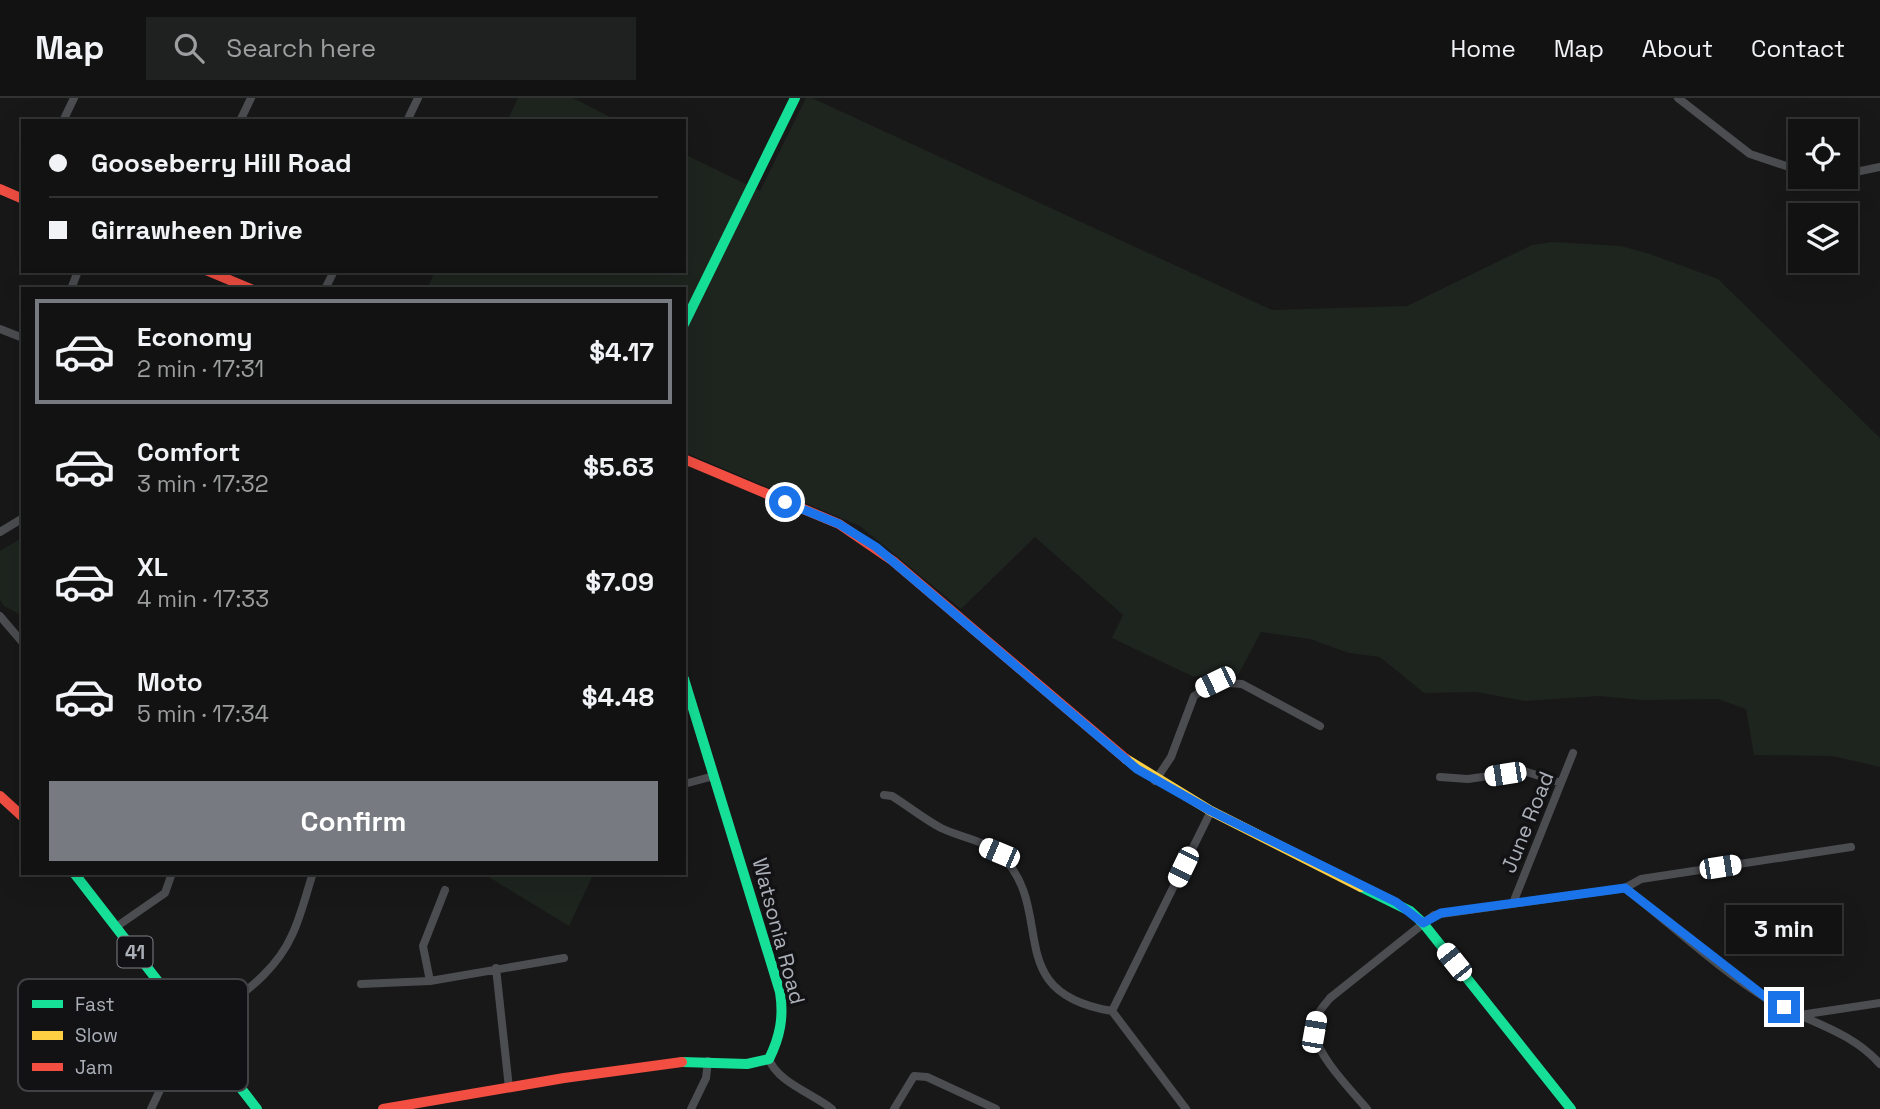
<!DOCTYPE html>
<html lang="en">
<head>
<meta charset="utf-8">
<style>
	body { margin:0; font-family:"Space Grotesk",sans-serif; background:#1f2020; color:#f1f3f6; height:100vh; display:flex; flex-direction:column; font-size:26px; white-space:nowrap }
	* { box-sizing:border-box; margin:0 }
	p { font-size:23px; color:#9c9e9f }
	.icon { flex:none; width:38px; height:38px; fill:none; stroke:currentColor; stroke-width:2; stroke-linecap:round; stroke-linejoin:round }
	.map { position:relative; flex:1; overflow:hidden }
	.sheet { position:absolute; left:21px; top:189px; width:665px; height:588px; display:flex; flex-direction:column; background:#121212; border-radius:0px; box-shadow:0 7px 28px #0002,0 0 0 2px #313232 }
	.sheet>* { flex:none }
	.hud { position:absolute; left:21px; top:21px; width:665px; height:154px; border-radius:0px; box-shadow:0 7px 28px #0002,0 0 0 2px #313232; display:grid; align-content:center; height:154px; padding:0 28px; background:#121212 }
	.tools { position:absolute; left:1788px; top:21px; display:grid; gap:14px }
	.tools a { display:grid; place-items:center; width:70px; height:70px; border-radius:0px; background:#121212; box-shadow:0 7px 28px #0002,0 0 0 2px #313232; font-size:35px }
	.end { position:absolute; width:32px; height:32px; margin:-16px; border:9px solid #1a73e8; background:#fff; box-shadow:0 0 0 4px #fff }
	.from { border-radius:50% }
	.bubble { position:absolute; height:49px; border-radius:0px; background:#121212; box-shadow:0 7px 28px #0002,0 0 0 2px #313232; font-size:23px; font-weight:700; line-height:49px; text-align:center }
	.car { position:absolute; width:21px; height:42px; margin:-21px -10px; border-radius:9px; box-shadow:0 0 5px 2px #0007; background:linear-gradient(#fff 24%,#345 0 40%,#fff 0 76%,#345 0 86%,#fff 0) }
	.hud b { display:flex; align-items:center; gap:24px; height:66px; font-size:26px }
	.hud b+b { border-top:2px solid #313232 }
	.hud i { width:18px; height:18px; background:#f1f3f6 }
	ul { padding:12px 0 0; list-style:none }
	li { display:flex; align-items:center; gap:21px; height:105px; margin:0 14px 10px; padding:0 14px; border:4px solid transparent; border-radius:0px }
	li div { flex:1 }
	li b { display:block; font-size:26px }
	li em { font-style:normal; font-weight:700 }
	li.selected { border-color:#777a80 }
	li>.icon { width:63px; height:63px; stroke-width:1.5 }
	.action { display:flex; gap:14px; margin-top:auto; padding:14px 28px }
	.action a { flex:1; height:80px; border-radius:0px; background:#777a80; color:#fff; font-size:28px; font-weight:700; line-height:80px; text-align:center }
	header { display:flex; align-items:center; gap:42px; box-sizing:border-box; height:98px; padding:0 35px; background:#121212; border-bottom:2px solid #313232 }
	header strong { font-size:33px }
	nav { display:flex; gap:38px; margin-inline-start:auto; font-size:24px }
	.search { width:490px; height:63px; background:#1f2020; display:flex; align-items:center; gap:18px; box-sizing:border-box; padding:0 24px; border-radius:0px; color:#9c9e9f; font-size:26px }
	.map>svg:first-child { display:block }
</style>
</head>
<body>
<header>
<strong>Map</strong>
<div class="search"><svg class="icon" aria-label="search" viewBox="0 0 24 24"><circle cx="10" cy="10" r="6"/><path d="M15 15l6 6"/></svg>Search here</div>
<nav><a>Home</a><a>Map</a><a>About</a><a>Contact</a></nav>
</header>
<div class="map">
<svg width="1880" height="1011" viewBox="0 0 1880 1011">
	<rect width="100%" height="100%" fill="#181818"/>
	<path fill="#1e251f" d="M518,0H573L618,23H507Z
		M806,0H812L1272,212L1407,208L1532,147L1552,144L1621,148L1650,156L1718,181L1880,340V669L1833,658L1754,657L1746,611L1718,601L1642,602L1599,598L1525,603L1476,594L1424,595L1380,559L1349,555L1310,541L1261,534L1238,577L1218,574L1194,579L1112,540L1123,517L1035,439L961,511L860,428L684,354V191H427L435,173H684V56L760,93Z
		M23,439V518L4,508L0,502V453Z
		M482,775H591L593,777L569,828Z"/>
	<g fill="none" stroke-linecap="round" stroke-linejoin="round">
		<path stroke="#4c4d51" stroke-width="8" d="M1678,0L1750,56L1801,73
			M63,23L74,0
			M240,23L251,0
			M407,23L418,0
			M1846,76L1880,69
			M71,191L78,173
			M325,191L334,173
			M0,231L23,240
			M0,434L23,420
			M0,518L23,545
			M1440,679L1468,681L1524,673L1561,685
			M1155,683L1171,659L1194,598L1215,584L1242,586L1320,628
			M684,686L714,678
			M884,697L892,698C908,708 924,721 941,730C959,739 987,743 1000,756C1059,813 998,894 1112,913
			M1625,790C1671,826 1719,872 1769,902C1807,924 1850,932 1880,966
			M1513,805L1573,655
			M116,829L165,795L172,775
			M496,870L509,990
			M430,883L423,848L445,792
			M361,886L430,883L564,860
			M1800,917L1880,905
			M178,955L195,942L196,933
			M769,961C777,984 814,996 832,1011
			M151,1011L187,935L196,933C230,903 273,880 292,837C301,818 306,796 313,775
			M691,1011L706,980L708,963
			M894,1011L914,978L927,979L996,1011
			M1186,1011L1112,913L1211,713
			M1367,1011C1351,992 1318,959 1314,934C1312,920 1322,910 1330,900L1434,817L1625,790L1641,781L1851,749"/>
		<path stroke="#16e098" stroke-width="10" d="M684,226L795,0
			M74,775L257,1011
			M1361,789L1410,813L1423,825L1571,1011
			M682,964L747,966L769,961C780,939 784,919 780,894L684,581"/>
		<path stroke="#ffcf43" stroke-width="10" d="M1126,661L1211,713L1361,789"/>
		<path stroke="#f24e42" stroke-width="10" d="M0,91L23,101
			M208,173L251,191
			M684,361L839,426L893,463L1126,661
			M0,698L23,719
			M383,1011L564,980L682,964"/>
	</g>
	<g fill="none" stroke-linecap="round" stroke-linejoin="round">
		<path stroke="#1a73e8" stroke-width="9" d="M785,404L839,426L876,449L1137,671L1211,713L1396,804L1423,825L1441,815L1625,790L1768,901L1784,909"/>
	</g>
	<g text-anchor="middle" dominant-baseline="central" stroke-width="7" stroke-linejoin="round" paint-order="stroke">
		<rect fill="#121214" stroke="#7c8087" stroke-width="2" x="117.5" y="838.5" width="35" height="31" rx="5"/>
		<g font-size="19" font-weight="bold" fill="#aaafb8">
			<text x="135" y="854">41</text>
		</g>
		<g font-size="21" fill="#aaafb8" stroke="#121214">
			<text transform="translate(1527 724) rotate(-68)">June Road</text>
			<text transform="translate(779 833) rotate(75)">Watsonia Road</text>
		</g>
	</g>
	<rect x="18" y="881" width="230" height="112" rx="10" fill="#121214" stroke="#404145" stroke-width="2"/>
	<rect x="32" y="902" width="31" height="8" fill="#16e098"/>
	<rect x="32" y="933" width="31" height="9" fill="#ffcf43"/>
	<rect x="32" y="965" width="31" height="8" fill="#f24e42"/>
	<g font-size="19" fill="#aaafb8">
		<text x="75" y="913">Fast</text>
		<text x="75" y="944">Slow</text>
		<text x="75" y="976">Jam</text>
	</g>
</svg>
<div class="tools">
<a><svg class="icon" aria-label="locate" viewBox="0 0 24 24"><circle cx="12" cy="12" r="6"/><path d="M12 2v4M12 18v4M2 12h4M18 12h4"/></svg></a>
<a><svg class="icon" aria-label="layers" viewBox="0 0 24 24"><path d="M12 4l9 5-9 5-9-5zM3 14l9 5 9-5"/></svg></a>
</div>
<i class="end from" style="left:785px;top:404px"></i>
<i class="end" style="left:1784px;top:909px"></i>
<div class="bubble" style="left:1726px;top:807px;width:116px">3 min</div>
<i class="car" style="left:1215px;top:584px;rotate:244deg"></i>
<i class="car" style="left:1505px;top:676px;rotate:261deg"></i>
<i class="car" style="left:999px;top:755px;rotate:293deg"></i>
<i class="car" style="left:1183px;top:769px;rotate:206deg"></i>
<i class="car" style="left:1720px;top:769px;rotate:81deg"></i>
<i class="car" style="left:1454px;top:864px;rotate:321deg"></i>
<i class="car" style="left:1314px;top:934px;rotate:10deg"></i>
<div class="hud">
<b><i class="from"></i>Gooseberry Hill Road</b>
<b><i></i>Girrawheen Drive</b>
</div>
<section class="sheet">
<ul>
<li class="selected"><svg class="icon" aria-label="car" viewBox="0 0 24 24"><path d="M5 17H2v-5l4-1 3-4h7l3 4 3 1v5h-3M9 17h6M6 11h13"/><circle cx="7" cy="17" r="2"/><circle cx="17" cy="17" r="2"/></svg><div><b>Economy</b><p>2 min · 17:31</p></div><em>$4.17</em></li>
<li><svg class="icon" aria-label="car" viewBox="0 0 24 24"><path d="M5 17H2v-5l4-1 3-4h7l3 4 3 1v5h-3M9 17h6M6 11h13"/><circle cx="7" cy="17" r="2"/><circle cx="17" cy="17" r="2"/></svg><div><b>Comfort</b><p>3 min · 17:32</p></div><em>$5.63</em></li>
<li><svg class="icon" aria-label="car" viewBox="0 0 24 24"><path d="M5 17H2v-5l4-1 3-4h7l3 4 3 1v5h-3M9 17h6M6 11h13"/><circle cx="7" cy="17" r="2"/><circle cx="17" cy="17" r="2"/></svg><div><b>XL</b><p>4 min · 17:33</p></div><em>$7.09</em></li>
<li><svg class="icon" aria-label="car" viewBox="0 0 24 24"><path d="M5 17H2v-5l4-1 3-4h7l3 4 3 1v5h-3M9 17h6M6 11h13"/><circle cx="7" cy="17" r="2"/><circle cx="17" cy="17" r="2"/></svg><div><b>Moto</b><p>5 min · 17:34</p></div><em>$4.48</em></li>
</ul>
<div class="action"><a>Confirm</a></div>
</section>
</div>
</body>
</html>
